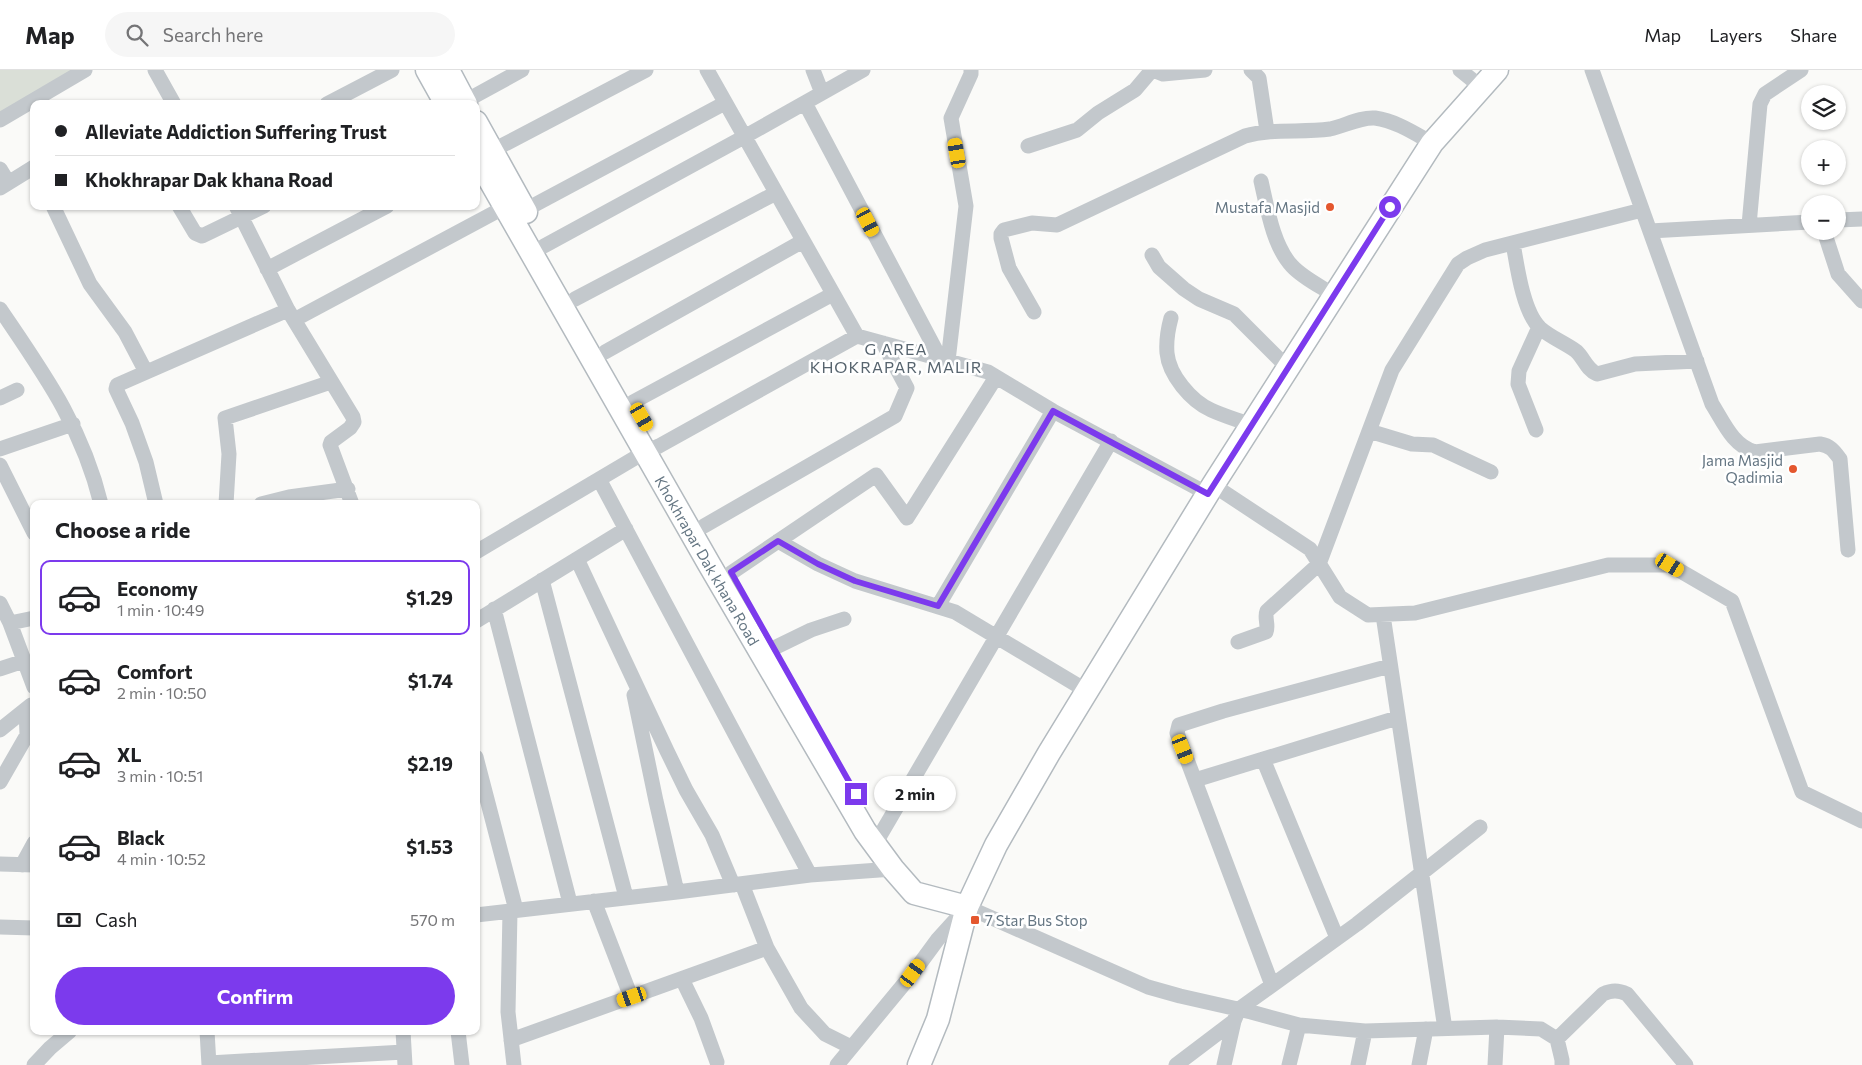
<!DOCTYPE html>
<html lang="en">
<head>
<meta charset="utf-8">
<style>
	body { margin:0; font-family:Commissioner,sans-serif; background:#f6f6f6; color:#202124; height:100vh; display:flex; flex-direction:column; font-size:19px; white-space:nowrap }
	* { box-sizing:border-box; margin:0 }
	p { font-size:16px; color:#757577 }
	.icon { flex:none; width:28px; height:28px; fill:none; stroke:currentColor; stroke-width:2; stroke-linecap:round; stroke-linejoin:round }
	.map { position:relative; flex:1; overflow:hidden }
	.sheet { position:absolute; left:30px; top:430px; width:450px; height:535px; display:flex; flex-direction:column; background:#fff; border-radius:10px; box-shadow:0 1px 4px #0004 }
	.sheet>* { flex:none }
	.top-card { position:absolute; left:30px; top:30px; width:450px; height:110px; border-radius:10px; box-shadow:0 1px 4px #0004; display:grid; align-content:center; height:110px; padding:0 25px; background:#fff }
	.buttons { position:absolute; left:1801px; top:15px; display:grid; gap:10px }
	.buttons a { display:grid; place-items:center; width:45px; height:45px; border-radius:50%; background:#fff; box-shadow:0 1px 4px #0004; font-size:25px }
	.end { position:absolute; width:22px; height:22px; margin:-11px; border:6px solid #7c3aed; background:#fff; box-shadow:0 0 0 2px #fff }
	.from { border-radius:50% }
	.bubble { position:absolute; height:35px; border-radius:18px; background:#fff; box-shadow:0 1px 4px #0004; font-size:16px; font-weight:700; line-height:35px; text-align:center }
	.car { position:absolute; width:15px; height:30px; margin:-15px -8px; border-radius:6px; box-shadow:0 0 4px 1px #0007; background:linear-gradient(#f5c518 24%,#345 0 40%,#f5c518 0 76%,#345 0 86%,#f5c518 0) }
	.top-card b { display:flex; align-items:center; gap:18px; height:48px; font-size:19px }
	.top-card b+b { border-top:1px solid #e0e0e0 }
	.top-card i { width:12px; height:12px; background:#202124 }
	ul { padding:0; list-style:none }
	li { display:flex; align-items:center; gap:15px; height:75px; margin:0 10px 8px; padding:0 15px; border:2px solid transparent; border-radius:10px }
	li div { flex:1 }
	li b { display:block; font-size:19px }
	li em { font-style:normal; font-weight:700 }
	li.current { border-color:#7c3aed }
	li>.icon { width:45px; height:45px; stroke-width:1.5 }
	h2 { padding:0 25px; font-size:22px; line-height:60px }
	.pay { display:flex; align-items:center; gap:12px; height:55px; padding:0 25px; font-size:19px }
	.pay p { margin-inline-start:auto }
	.cta { display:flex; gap:10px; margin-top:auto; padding:10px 25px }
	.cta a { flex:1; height:58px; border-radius:30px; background:#7c3aed; color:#fff; font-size:20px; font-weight:700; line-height:58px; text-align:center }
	header { display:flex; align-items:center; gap:30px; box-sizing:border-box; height:70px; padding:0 25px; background:#fff; border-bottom:1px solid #e0e0e0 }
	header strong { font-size:24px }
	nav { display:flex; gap:28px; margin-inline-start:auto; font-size:18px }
	.search { width:350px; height:45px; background:#f6f6f6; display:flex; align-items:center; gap:12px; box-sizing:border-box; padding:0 18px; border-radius:28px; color:#757577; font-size:19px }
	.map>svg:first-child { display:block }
</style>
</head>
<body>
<header>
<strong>Map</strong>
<div class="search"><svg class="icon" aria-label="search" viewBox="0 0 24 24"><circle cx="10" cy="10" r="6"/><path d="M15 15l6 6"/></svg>Search here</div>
<nav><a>Map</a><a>Layers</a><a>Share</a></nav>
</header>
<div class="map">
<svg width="1862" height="995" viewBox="0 0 1862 995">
	<rect width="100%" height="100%" fill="#fafaf8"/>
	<path fill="#dadfd7" d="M0,0H77L0,44Z"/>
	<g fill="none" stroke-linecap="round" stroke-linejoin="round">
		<defs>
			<g id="secondary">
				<path d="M427,0L446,34"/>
				<path d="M448,0L466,34"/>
				<path d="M476,52L526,142"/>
				<path id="s1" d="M476,86L709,494L865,761L893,799L914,823L967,837"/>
				<path d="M919,995L938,949L967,837L996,775L1049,683L1213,415L1432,73L1497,0"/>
			</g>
		</defs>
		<use href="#secondary" stroke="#b3babf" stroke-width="25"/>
		<path stroke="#c3c8cc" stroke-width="15" d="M155,0L174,34
			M707,0L857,266L988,302L1053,341L1208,424
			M813,0L822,23
			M1153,0L1163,4L1205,0
			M1251,0L1259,8L1267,61
			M1460,0L1481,17
			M1592,0L1712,334C1724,353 1733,376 1755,382L1820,374C1831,376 1834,381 1840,389L1848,480
			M805,33L940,288
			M327,34L392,0
			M460,34L522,0
			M0,50L85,0
			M1028,76L1077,60L1098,43L1135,20L1152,0
			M484,85L646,0
			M0,99L8,112
			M1261,111C1267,137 1273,176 1292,196C1303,208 1320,216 1334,225
			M0,118L34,97
			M53,136L90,214L125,262L146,302
			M179,136L195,163L202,166L264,136
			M236,136L288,240L353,347L354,352L350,358L331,372L330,375L352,434
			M525,140L725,33
			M1838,150L1862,149
			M1749,155L1760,34L1765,24L1801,0
			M1650,161L1810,152
			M1824,161L1838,204L1862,231
			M1513,173C1517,196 1523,242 1540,258C1550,267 1565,273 1576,281C1584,288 1586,299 1597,304L1635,294L1697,291
			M544,176L744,67L863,0
			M1152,185L1159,197L1184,219L1199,229L1234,244L1288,298
			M267,199L387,136
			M575,229L776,123
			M0,239C44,304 82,356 101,434
			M1034,242L1009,198L1001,168V164L1004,160L1032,153L1057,155L1245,66C1273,58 1301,63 1330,59C1345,56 1359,47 1375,48C1396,51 1414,63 1432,73
			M1171,248C1168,259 1166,271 1167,283C1169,305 1191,331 1211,340C1224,346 1238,350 1251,355
			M294,250L505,137
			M605,282L803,171
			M948,291L966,136L951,48L971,4V0
			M0,328L17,320
			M633,332L833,224
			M1536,360L1518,314L1519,301L1539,257
			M1369,361L1412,374L1433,375L1491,402
			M0,379L73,354
			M0,395L34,463
			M599,409L810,805
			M1213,415L1310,479L1340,527L1368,545L1415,543L1608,495H1670L1732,531L1802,722L1862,751
			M156,434L146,392L132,353L116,319L117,315L288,240
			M226,434L229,384L225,348L331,312
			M261,434L289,427L348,419
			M704,456L895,346L907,318L883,273
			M778,471L818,494L855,511L955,542L1087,621
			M476,482L645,382L659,376L857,266
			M577,489L667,681L686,720L712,765L733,815
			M731,503L876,405L907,448L996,307
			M542,510L626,827
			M0,533L10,553L34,617
			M938,536L1053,341
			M494,539L570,833
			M1383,545L1445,959
			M476,551L626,459
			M10,553L34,548
			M1238,572L1266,562C1269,555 1264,548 1267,541L1319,494L1392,300L1458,194L1467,188L1485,180L1642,140
			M774,578L811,560L844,549
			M0,599L24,591
			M634,625L656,731L677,822
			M0,660L31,635
			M476,687L516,840
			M1263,689L1337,868
			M1195,710L1397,648
			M0,712L27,665L26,639
			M878,769L1111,371
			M0,794L34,795
			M22,795L34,773
			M742,814L767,878L801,938L825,964L851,977
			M594,831L631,927
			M510,841L508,942L514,995
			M476,845L677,822L810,805L893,799
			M0,857L34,858
			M682,909L701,948L717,992
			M1272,915L1177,663L1179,655L1223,641L1390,596
			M207,961L209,995
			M403,961L405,995
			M458,961L462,995
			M1557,969L1603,924C1612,920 1618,920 1627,924L1686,995
			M511,970L767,878
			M209,993L404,982
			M34,995L50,978L70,961
			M837,995L913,903L938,869L967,837L1148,917L1180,926L1251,942L1299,955L1365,961L1497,957L1541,959L1557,969L1562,990V995
			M1176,995L1234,951
			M1224,995L1234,951L1239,939L1357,854L1480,757
			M1289,995L1299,955
			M1358,995L1365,961
			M1419,995L1426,959
			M1495,995L1497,957"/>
		<use href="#secondary" stroke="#fff" stroke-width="22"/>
	</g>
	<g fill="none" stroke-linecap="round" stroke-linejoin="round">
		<path stroke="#7c3aed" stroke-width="6" d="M856,724L731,502L778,471L818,494L855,511L938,536L1053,341L1208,424L1390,137"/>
	</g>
	<g fill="#e4572e" stroke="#fff" stroke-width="2">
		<circle cx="1330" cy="137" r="5"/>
		<circle cx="1793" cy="399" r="5"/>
		<rect x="970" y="845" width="10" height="10" rx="2.5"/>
	</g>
	<g text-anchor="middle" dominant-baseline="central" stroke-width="5" stroke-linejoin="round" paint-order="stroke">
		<g font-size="15" fill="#657683" stroke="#fff" text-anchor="end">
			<text x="1320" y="137">Mustafa Masjid</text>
			<text x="1783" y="390">Jama Masjid<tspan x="1783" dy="17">Qadimia</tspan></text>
			<text x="985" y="850" text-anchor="start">7 Star Bus Stop</text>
		</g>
		<g font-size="15" fill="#657683" stroke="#fff">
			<text stroke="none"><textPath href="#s1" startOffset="466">Khokhrapar Dak khana Road</textPath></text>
		</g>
		<g font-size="16" letter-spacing="1" fill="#57646e" stroke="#fff">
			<text x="896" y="278">G AREA<tspan x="896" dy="18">KHOKRAPAR, MALIR</tspan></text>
		</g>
	</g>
</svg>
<div class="buttons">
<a><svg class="icon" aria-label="layers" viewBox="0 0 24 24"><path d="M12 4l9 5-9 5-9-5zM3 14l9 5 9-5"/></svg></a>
<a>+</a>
<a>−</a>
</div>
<i class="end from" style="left:1390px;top:137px"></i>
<i class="end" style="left:856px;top:724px"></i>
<div class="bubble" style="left:874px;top:706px;width:82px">2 min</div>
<i class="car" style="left:957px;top:83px;rotate:350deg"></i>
<i class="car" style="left:868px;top:152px;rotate:152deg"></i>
<i class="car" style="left:642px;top:347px;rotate:150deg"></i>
<i class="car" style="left:1670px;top:495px;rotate:121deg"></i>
<i class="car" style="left:1183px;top:679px;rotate:158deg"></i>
<i class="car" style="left:913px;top:903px;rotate:36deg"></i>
<i class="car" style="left:632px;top:927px;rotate:251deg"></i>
<div class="top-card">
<b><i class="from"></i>Alleviate Addiction Suffering Trust</b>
<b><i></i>Khokhrapar Dak khana Road</b>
</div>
<section class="sheet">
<h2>Choose a ride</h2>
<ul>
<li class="current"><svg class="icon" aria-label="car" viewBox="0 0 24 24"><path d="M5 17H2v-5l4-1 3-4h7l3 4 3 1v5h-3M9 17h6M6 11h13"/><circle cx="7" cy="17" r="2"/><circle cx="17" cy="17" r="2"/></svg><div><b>Economy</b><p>1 min · 10:49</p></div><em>$1.29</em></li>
<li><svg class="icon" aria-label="car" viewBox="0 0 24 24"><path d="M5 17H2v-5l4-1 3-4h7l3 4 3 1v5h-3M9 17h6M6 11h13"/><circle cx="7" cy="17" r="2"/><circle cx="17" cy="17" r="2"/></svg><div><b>Comfort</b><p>2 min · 10:50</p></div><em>$1.74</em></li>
<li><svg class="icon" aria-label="car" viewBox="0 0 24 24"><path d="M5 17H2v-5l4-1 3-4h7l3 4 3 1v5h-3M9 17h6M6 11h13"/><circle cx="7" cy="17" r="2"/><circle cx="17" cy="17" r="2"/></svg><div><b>XL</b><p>3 min · 10:51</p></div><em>$2.19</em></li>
<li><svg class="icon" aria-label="car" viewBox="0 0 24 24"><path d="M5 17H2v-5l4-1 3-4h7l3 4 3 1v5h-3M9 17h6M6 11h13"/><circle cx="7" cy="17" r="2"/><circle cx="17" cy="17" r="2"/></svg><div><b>Black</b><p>4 min · 10:52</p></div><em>$1.53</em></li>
</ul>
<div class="pay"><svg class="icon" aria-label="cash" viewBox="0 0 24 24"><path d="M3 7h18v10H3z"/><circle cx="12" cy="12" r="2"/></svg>Cash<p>570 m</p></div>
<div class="cta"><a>Confirm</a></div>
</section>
</div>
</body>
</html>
